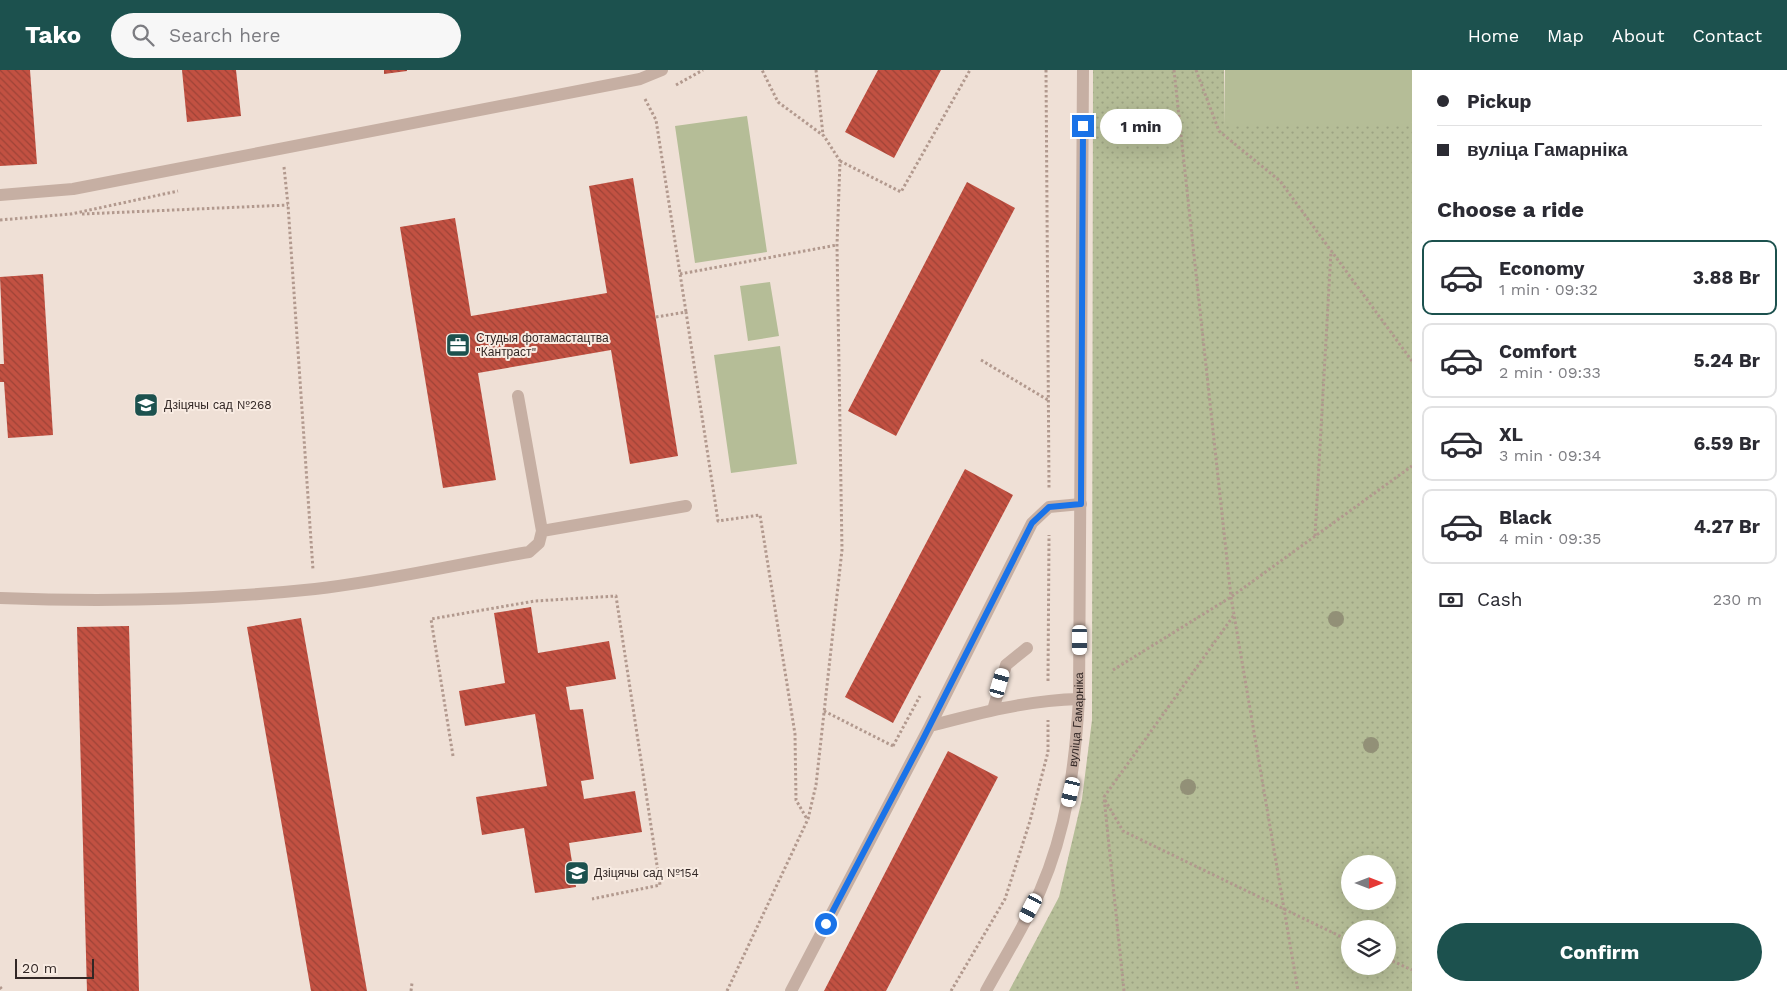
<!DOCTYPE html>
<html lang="en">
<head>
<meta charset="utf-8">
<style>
	body { margin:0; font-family:"Work Sans",sans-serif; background:#f7f7f7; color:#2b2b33; height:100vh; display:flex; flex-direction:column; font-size:19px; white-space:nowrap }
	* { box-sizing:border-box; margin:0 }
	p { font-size:16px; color:#7c7c81 }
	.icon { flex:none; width:28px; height:28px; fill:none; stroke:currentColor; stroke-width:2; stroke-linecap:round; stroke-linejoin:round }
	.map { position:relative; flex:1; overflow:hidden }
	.side { display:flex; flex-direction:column; background:#fff; width:375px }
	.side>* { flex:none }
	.top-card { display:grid; align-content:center; height:110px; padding:0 25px; background:#fff }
	.needle { width:32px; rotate:90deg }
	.fabs { position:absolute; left:1341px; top:785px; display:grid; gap:10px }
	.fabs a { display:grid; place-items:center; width:55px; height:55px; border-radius:50%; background:#fff; box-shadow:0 5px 20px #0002; font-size:25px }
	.scale { position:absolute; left:15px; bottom:12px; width:79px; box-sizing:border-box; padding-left:5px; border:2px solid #322725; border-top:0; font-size:14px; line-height:18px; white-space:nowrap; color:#322725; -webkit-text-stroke:4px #f8ebe2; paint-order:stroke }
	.end { position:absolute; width:22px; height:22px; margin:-11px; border:6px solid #1a73e8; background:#fff; box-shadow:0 0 0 2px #fff }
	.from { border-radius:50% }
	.bubble { position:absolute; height:35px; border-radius:18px; background:#fff; box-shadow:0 5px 20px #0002; font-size:16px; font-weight:700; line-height:35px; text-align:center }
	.car { position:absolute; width:15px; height:30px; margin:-15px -8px; border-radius:6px; box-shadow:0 0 4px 1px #0007; background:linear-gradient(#fff 24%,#345 0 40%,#fff 0 76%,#345 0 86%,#fff 0) }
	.top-card b { display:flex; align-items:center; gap:18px; height:48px; font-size:19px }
	.top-card b+b { border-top:1px solid #e1e1e2 }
	.top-card i { width:12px; height:12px; background:#2b2b33 }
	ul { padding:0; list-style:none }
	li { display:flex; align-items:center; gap:15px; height:75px; margin:0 10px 8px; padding:0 15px; border:2px solid #e1e1e2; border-radius:10px }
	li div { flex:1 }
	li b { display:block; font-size:19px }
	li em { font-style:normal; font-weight:700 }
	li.on { border-color:#1c514e }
	li>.icon { width:45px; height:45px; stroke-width:1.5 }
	h2 { padding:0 25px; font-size:22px; line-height:60px }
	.pay { display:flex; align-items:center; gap:12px; height:55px; padding:0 25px; font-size:19px }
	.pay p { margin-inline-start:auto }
	.cta { display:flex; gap:10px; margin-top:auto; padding:10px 25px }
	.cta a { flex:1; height:58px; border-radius:30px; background:#1c514e; color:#fff; font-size:20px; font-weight:700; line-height:58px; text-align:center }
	header { display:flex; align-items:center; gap:30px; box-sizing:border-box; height:70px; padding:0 25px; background:#1c514e; color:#fff }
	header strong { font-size:24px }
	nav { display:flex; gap:28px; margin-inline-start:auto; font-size:18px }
	.search { width:350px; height:45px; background:#f7f7f7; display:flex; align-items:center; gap:12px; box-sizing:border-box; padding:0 18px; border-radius:28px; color:#7c7c81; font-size:19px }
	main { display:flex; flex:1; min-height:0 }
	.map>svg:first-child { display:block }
</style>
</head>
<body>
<header>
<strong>Tako</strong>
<div class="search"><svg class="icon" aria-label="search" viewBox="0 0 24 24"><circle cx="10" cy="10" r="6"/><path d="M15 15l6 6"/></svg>Search here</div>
<nav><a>Home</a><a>Map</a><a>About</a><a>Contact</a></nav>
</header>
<main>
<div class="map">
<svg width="1412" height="921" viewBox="0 0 1412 921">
	<defs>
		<pattern id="grass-dots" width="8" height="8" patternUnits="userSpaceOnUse" patternTransform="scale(1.25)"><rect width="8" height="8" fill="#b5bd97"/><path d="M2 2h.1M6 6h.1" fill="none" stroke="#9ca282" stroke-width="1.8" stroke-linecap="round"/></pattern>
		<pattern id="building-back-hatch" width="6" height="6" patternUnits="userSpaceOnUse" patternTransform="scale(1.25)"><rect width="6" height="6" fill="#c25142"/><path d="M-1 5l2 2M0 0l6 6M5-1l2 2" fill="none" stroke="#9e4337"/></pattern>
	</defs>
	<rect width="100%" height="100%" fill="#efe0d6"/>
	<path fill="url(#grass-dots)" fill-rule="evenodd" d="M1093,0H1224L1225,56H1412V921H1009L1059,827L1082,729L1092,650ZM1350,794H1388V831H1350ZM1350,859H1388V896H1350Z"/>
	<path fill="#b5bd97" d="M1225,0H1412V56H1225Z
		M747,46L767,182L695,193L675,56Z
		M770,212L779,266L748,271L740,216Z
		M780,276L797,394L731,403L714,285Z"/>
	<path fill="url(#building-back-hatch)" d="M0,0H30L37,94L0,96Z
		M182,0H236L241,46L187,52Z
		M384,0H407V1L384,4Z
		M878,0H941L894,88L845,62Z
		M633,108L678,386L630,394L611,280L478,303L496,410L443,418L400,157L455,148L471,246L607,223L589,116Z
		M967,112L1015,138L896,366L848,341Z
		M43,204L53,365L8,368L4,312H0V294H4L0,207Z
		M965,399L1013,425L893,653L845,627Z
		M531,537L538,583L609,571L616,609L566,617L570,640L583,639L594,709L581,711L584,729L635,721L642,762L569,773L576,817L535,823L524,758L482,765L476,727L547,716L535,644L465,656L459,621L505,613L494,543Z
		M301,548L308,587L367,921H311L247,557Z
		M129,556L139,921H87L77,557Z
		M948,681L998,707L886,921H824Z"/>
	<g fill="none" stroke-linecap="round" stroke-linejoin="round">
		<path stroke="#b2998e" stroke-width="3" stroke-dasharray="2.5 2.5" stroke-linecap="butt" d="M816,0L823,65
			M1046,0L1049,419
			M1174,0L1231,527L1298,921
			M1196,0L1219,61L1280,111L1412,291
			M676,15L703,0
			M645,29L656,50L686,242
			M840,91L901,122L970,0
			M284,97L288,135L313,500
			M82,144L288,135
			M0,150L71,144L178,121
			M680,204L837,175
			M656,247L686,242L718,451L760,445L795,664L796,730L807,749
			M981,290L1048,330
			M1315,466L1331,181
			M1113,600L1231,527L1412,396
			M1048,611L1049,465
			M824,641L893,676
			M893,676L920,626
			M453,686L431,549L535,531L616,526L660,815L592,829
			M1105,730L1123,761L1350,871
			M1388,889L1412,900
			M0,917L3,921
			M411,921L412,913
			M727,921L808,749L816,715L842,480L837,175L840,91L824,66L778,32L762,0
			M951,921L1005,829L1030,751L1048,682V650
			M1124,921L1104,727L1234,545"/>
		<path stroke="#c6afa3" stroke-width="12" d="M0,125L73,119L640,9L662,0
			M542,461L686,436
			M0,528C105,532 210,530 315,519C387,511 458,494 529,482L539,473L542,461L518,326
			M993,640L1006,595L1027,578
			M930,656L1032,453L1049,437L1081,434
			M791,921L930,656C979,643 1028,630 1079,629"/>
		<path stroke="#c6afa3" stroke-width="12" id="s1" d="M986,921C1004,888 1025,855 1040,821C1067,759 1075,696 1079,629L1083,0"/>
	</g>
	<g fill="#929077">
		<circle cx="1336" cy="549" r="8"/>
		<circle cx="1371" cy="675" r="8"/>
		<circle cx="1188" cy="717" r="8"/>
	</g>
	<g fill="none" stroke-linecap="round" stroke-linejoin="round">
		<path stroke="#1a73e8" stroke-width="6" d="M826,854L922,671L1032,453L1049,437L1081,434L1083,56"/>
	</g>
	<defs>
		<symbol id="office-square" viewBox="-11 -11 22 22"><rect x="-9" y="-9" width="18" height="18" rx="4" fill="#1c514e" stroke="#f8ebe2"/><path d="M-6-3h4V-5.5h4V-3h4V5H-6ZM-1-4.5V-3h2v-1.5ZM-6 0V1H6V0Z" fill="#fff"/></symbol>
		<symbol id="school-square" viewBox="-11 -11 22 22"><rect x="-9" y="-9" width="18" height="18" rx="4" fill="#1c514e" stroke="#f8ebe2"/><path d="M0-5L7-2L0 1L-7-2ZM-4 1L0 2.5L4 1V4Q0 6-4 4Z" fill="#fff"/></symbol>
	</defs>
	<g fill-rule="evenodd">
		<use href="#office-square" x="444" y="261" width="28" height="28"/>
		<use href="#school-square" x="132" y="321" width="28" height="28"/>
		<use href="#school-square" x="563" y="789" width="28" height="28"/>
	</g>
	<g text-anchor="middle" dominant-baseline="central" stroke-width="4" stroke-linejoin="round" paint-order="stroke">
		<g font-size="12" fill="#322725" stroke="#f8ebe2" text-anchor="start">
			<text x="476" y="268">Студыя фотамастацтва<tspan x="476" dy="14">"Кантраст"</tspan></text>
			<text x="164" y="335">Дзіцячы сад №268</text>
			<text x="594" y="803">Дзіцячы сад №154</text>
		</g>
		<g font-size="12" fill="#322725" stroke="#f8ebe2">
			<text stroke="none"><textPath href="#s1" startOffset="290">вуліца Гамарніка</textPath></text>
		</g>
	</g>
</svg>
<div class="fabs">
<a><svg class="needle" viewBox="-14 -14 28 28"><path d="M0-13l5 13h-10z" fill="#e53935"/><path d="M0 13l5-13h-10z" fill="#7c7c81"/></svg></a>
<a><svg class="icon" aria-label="layers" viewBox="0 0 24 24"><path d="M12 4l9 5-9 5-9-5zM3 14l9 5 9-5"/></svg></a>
</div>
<div class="scale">20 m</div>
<i class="end from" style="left:826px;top:854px"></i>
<i class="end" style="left:1083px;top:56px"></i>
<div class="bubble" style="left:1100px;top:39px;width:82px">1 min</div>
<i class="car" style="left:1080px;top:570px;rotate:180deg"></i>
<i class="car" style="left:1000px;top:613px;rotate:16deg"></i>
<i class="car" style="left:1071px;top:722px;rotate:193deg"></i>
<i class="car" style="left:1031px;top:838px;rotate:208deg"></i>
</div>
<section class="side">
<div class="top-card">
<b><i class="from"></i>Pickup</b>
<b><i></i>вуліца Гамарніка</b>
</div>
<h2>Choose a ride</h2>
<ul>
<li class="on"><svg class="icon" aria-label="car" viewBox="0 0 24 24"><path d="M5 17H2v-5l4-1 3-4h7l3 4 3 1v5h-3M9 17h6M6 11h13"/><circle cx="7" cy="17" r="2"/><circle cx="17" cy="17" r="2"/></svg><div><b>Economy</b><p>1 min · 09:32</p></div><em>3.88 Br</em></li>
<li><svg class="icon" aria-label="car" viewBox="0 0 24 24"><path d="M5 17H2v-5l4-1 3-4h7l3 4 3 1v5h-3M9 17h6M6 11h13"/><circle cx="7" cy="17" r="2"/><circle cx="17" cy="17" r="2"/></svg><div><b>Comfort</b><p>2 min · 09:33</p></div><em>5.24 Br</em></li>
<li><svg class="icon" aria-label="car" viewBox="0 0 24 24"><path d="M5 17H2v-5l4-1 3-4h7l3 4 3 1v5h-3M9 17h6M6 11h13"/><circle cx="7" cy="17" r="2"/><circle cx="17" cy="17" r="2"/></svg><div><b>XL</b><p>3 min · 09:34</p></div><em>6.59 Br</em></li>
<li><svg class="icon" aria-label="car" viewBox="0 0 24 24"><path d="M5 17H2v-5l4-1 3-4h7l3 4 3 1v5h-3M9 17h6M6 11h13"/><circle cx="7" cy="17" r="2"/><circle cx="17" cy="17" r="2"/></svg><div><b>Black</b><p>4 min · 09:35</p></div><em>4.27 Br</em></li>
</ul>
<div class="pay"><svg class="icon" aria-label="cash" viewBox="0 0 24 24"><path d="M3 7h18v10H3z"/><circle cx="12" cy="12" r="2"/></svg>Cash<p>230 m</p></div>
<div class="cta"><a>Confirm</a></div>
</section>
</main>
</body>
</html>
